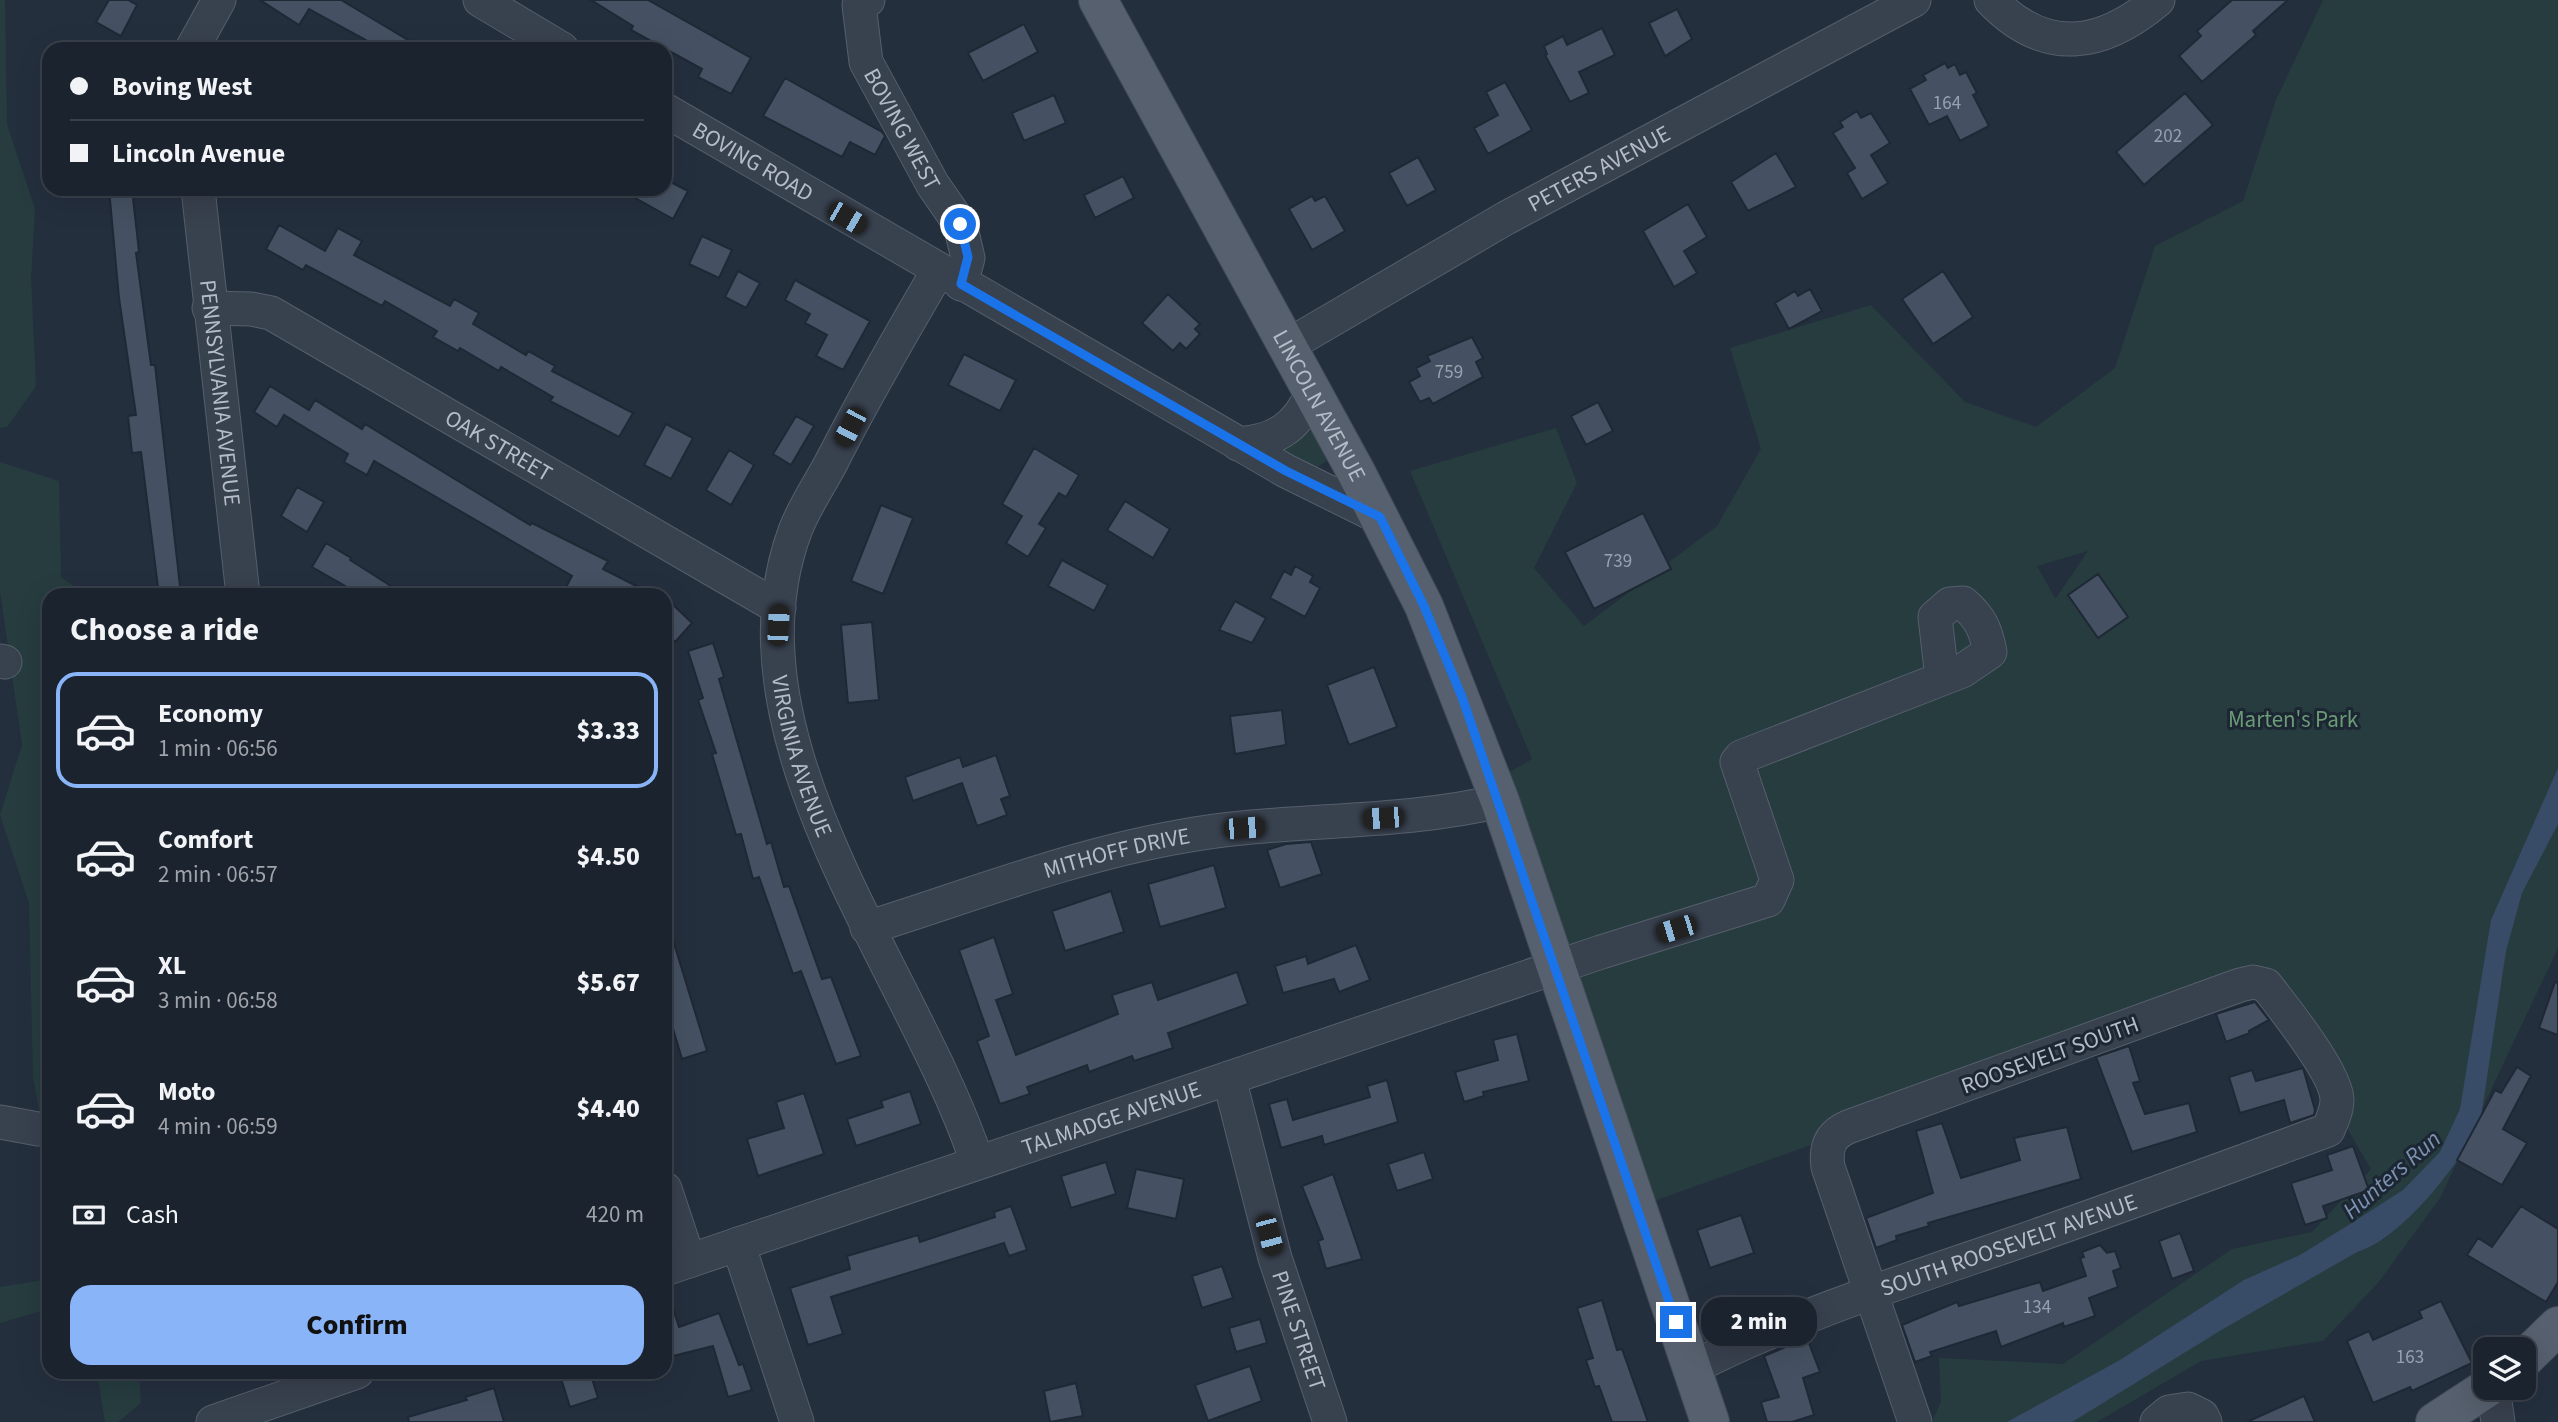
<!DOCTYPE html>
<html lang="en">
<head>
<meta charset="utf-8">
<style>
	body { margin:0; font-family:"Source Sans 3",sans-serif; background:#242b36; color:#f1f3f6; height:100vh; display:flex; flex-direction:column; font-size:26px; white-space:nowrap }
	* { box-sizing:border-box; margin:0 }
	p { font-size:23px; color:#a0a4aa }
	.icon { flex:none; width:38px; height:38px; fill:none; stroke:currentColor; stroke-width:2; stroke-linecap:round; stroke-linejoin:round }
	.map { position:relative; flex:1; overflow:hidden }
	.drawer { position:absolute; left:42px; top:588px; width:630px; height:791px; display:flex; flex-direction:column; background:#1b232e; border-radius:21px; box-shadow:0 7px 28px #0002,0 0 0 2px #39404a }
	.drawer>* { flex:none }
	.hud { position:absolute; left:42px; top:42px; width:630px; height:154px; border-radius:21px; box-shadow:0 7px 28px #0002,0 0 0 2px #39404a; display:grid; align-content:center; height:154px; padding:0 28px; background:#1b232e }
	.fabs { position:absolute; left:2473px; top:1337px; display:grid; gap:14px }
	.fabs a { display:grid; place-items:center; width:63px; height:63px; border-radius:14px; background:#1b232e; box-shadow:0 7px 28px #0002,0 0 0 2px #39404a; font-size:35px }
	.end { position:absolute; width:32px; height:32px; margin:-16px; border:9px solid #1a73e8; background:#fff; box-shadow:0 0 0 4px #fff }
	.from { border-radius:50% }
	.bubble { position:absolute; height:49px; border-radius:21px; background:#1b232e; box-shadow:0 7px 28px #0002,0 0 0 2px #39404a; font-size:23px; font-weight:800; line-height:49px; text-align:center }
	.car { position:absolute; width:21px; height:42px; margin:-21px -10px; border-radius:9px; box-shadow:0 0 5px 2px #0007; background:linear-gradient(#222 24%,#8ab4d8 0 40%,#222 0 76%,#8ab4d8 0 86%,#222 0) }
	.hud b { display:flex; align-items:center; gap:24px; height:66px; font-size:26px }
	.hud b+b { border-top:2px solid #39404a }
	.hud i { width:18px; height:18px; background:#f1f3f6 }
	ul { padding:0; list-style:none }
	li { display:flex; align-items:center; gap:21px; height:116px; margin:0 14px 10px; padding:0 14px; border:4px solid transparent; border-radius:21px }
	li div { flex:1 }
	li b { display:block; font-size:26px }
	li em { font-style:normal; font-weight:800 }
	li.active { border-color:#8ab4f8 }
	li>.icon { width:63px; height:63px; stroke-width:1.5 }
	h2 { padding:0 28px; font-size:32px; line-height:84px }
	.pay { display:flex; align-items:center; gap:18px; height:77px; padding:0 28px; font-size:26px }
	.pay p { margin-inline-start:auto }
	.cta { display:flex; gap:14px; margin-top:auto; padding:14px 28px }
	.cta a { flex:1; height:80px; border-radius:21px; background:#8ab4f8; color:#111; font-size:28px; font-weight:800; line-height:80px; text-align:center }
	.map>svg:first-child { display:block }
</style>
</head>
<body>
<div class="map">
<svg width="2558" height="1422" viewBox="0 0 2558 1422">
	<rect width="100%" height="100%" fill="#242f3e"/>
	<path fill="#263c3f" fill-rule="evenodd" d="M0,0H5L7,124L35,209L31,279L36,386L7,427L0,428Z
		M2323,0H2558V948L2440,1198L2378,1283L2323,1341L2201,1361L2097,1422H1932L1941,1401L1939,1358L2063,1364L2232,1249L2312,1232L2371,1169L2262,984L1637,1207L1493,781L1532,759L1410,471L1556,428L1577,483L1534,568L1584,626L1717,526L1761,449L1730,348L1871,305L1965,402L2036,427L2115,368L2155,246L2243,201L2276,100ZM2088,551L2056,598H2055L2037,566Z
		M1313,430L1327,454L1326,461L1315,469L1282,449Z
		M0,462L59,481L61,577L86,595H49V1148L45,1144L33,1077L29,903L0,815L22,745L0,591Z
		M49,1279V1309L0,1323V1287Z
		M97,1372H139L141,1403L118,1422H105Z"/>
	<path fill="#394c67" d="M2558,768V824L2522,893L2506,951L2480,1124C2458,1165 2403,1238 2357,1252L2223,1329L2072,1422H2007L2120,1360L2244,1280L2300,1255L2347,1226L2403,1190L2440,1152L2460,1109L2491,920Z"/>
	<path fill="#455162" stroke="#1f2835" stroke-width="2" d="M109,0H128L137,5L121,36L96,22Z
		M260,0H341L423,49H382L309,9L299,25Z
		M591,0H648L751,58L731,94L698,77L702,69L631,30L633,26Z
		M2232,0H2288L2253,31L2256,35L2202,82L2179,56L2201,36L2197,31Z
		M1677,9L1692,39L1665,56L1649,23Z
		M1024,24L1038,52L983,81L968,53Z
		M1602,28L1615,55L1579,72L1589,93L1570,102L1545,55L1547,54L1544,46L1563,36L1567,45Z
		M1945,63L1948,68L1955,64L1960,75L1966,72L1977,93L1973,95L1989,126L1960,141L1947,116L1929,125L1910,89L1926,80L1923,75Z
		M785,78L882,132L885,136L875,155L850,142L842,157L763,116Z
		M1505,82L1532,130L1488,154L1474,128L1498,115L1486,92Z
		M2185,93L2213,125L2144,185L2116,152Z
		M1054,95L1066,123L1024,141L1012,113Z
		M1857,111L1861,118L1871,113L1890,143L1871,155L1888,183L1862,199L1847,173L1855,168L1833,133L1843,127L1840,122Z
		M1776,153L1796,187L1748,211L1731,182Z
		M1418,157L1436,190L1407,206L1389,173Z
		M1123,176L1134,198L1095,218L1084,195Z
		M665,179L688,191L673,219L619,189H665Z
		M109,189H132L139,252L136,253L151,365H155L181,595H159L141,452L132,453L128,416L136,415L119,298Z
		M1312,196L1315,201L1325,196L1345,231L1312,250L1289,209Z
		M1688,204L1707,237L1684,251L1697,273L1674,287L1643,231Z
		M279,225L325,251L338,228L362,241L354,255L450,306L454,299L479,313L473,324L526,355L528,351L555,366L552,371L633,413L619,437L550,401L553,397L501,367L499,371L460,348L458,351L433,337L437,331L385,301L382,306L306,265L303,270L266,249Z
		M702,236L732,250L719,278L689,264Z
		M738,271L760,283L746,308L725,297Z
		M1943,271L1973,317L1933,344L1902,299Z
		M795,280L870,321L843,370L816,356L827,335L805,323L810,314L785,300Z
		M1810,289L1822,311L1789,329L1775,303L1795,291L1798,296Z
		M1168,294L1200,324L1195,329L1200,334L1186,349L1180,343L1173,351L1142,323Z
		M1472,337L1483,358L1476,362L1483,377L1433,404L1429,398L1420,402L1409,382L1420,376L1416,368L1430,361L1427,356Z
		M964,354L1016,380L1000,411L948,385Z
		M270,386L309,410L315,400L362,429L365,424L530,525L532,523L608,561L603,569L654,595H562L572,576L374,461L367,475L344,462L348,454L284,415L277,427L254,412Z
		M1598,402L1613,431L1586,445L1571,416Z
		M796,416L814,426L791,465L773,454Z
		M666,424L693,438L671,479L644,465Z
		M1034,448L1079,475L1066,497L1059,493L1039,524L1046,528L1028,557L1006,543L1022,516L1002,504Z
		M729,450L754,465L731,505L706,490Z
		M297,487L324,502L307,532L281,516Z
		M1125,501L1170,529L1153,558L1107,530Z
		M881,505L913,518L883,594L851,581Z
		M1643,513L1671,569L1594,609L1565,552Z
		M326,543L351,558L350,560L405,595H361L312,567Z
		M1062,560L1108,585L1094,611L1048,586Z
		M1295,566L1313,576L1310,582L1320,588L1305,617L1270,598L1284,571L1291,575Z
		M2098,574L2128,617L2098,638L2068,595Z
		M665,597L692,623L675,642L665,632Z
		M1235,601L1266,618L1252,643L1219,630Z
		M872,622L879,700L848,703L841,625Z
		M713,643L724,677L719,679L767,844L771,842L784,887L789,886L822,979L831,977L861,1056L836,1064L801,971L793,974L759,877L753,879L741,834L736,835L712,754L716,753L698,700L703,698L688,651Z
		M1374,667L1397,727L1349,745L1327,685Z
		M1282,710L1286,745L1235,754L1230,716Z
		M996,755L1010,796L1001,799L1007,815L977,826L962,783L913,801L905,777L960,757L963,767Z
		M1311,842L1322,874L1280,888L1267,850L1286,844Z
		M1214,865L1226,908L1160,927L1148,884Z
		M1111,891L1124,932L1065,951L1052,911Z
		M665,927H669L707,1051L682,1059L665,1002Z
		M994,937L1013,994L996,1000L1016,1055L1118,1014L1112,995L1152,982L1158,1000L1237,972L1248,1004L1168,1033L1173,1048L1134,1061L1132,1056L1089,1072L1087,1065L1027,1087L1030,1094L1000,1104L977,1041L989,1036L959,950Z
		M1356,945L1370,980L1339,992L1334,979L1283,993L1275,966L1306,956L1308,964Z
		M2555,982L2558,983V1035L2539,1028Z
		M2255,1002L2269,1020L2249,1031L2250,1033L2226,1042L2216,1014Z
		M1517,1034L1529,1081L1483,1092L1484,1096L1464,1102L1455,1072L1498,1060L1493,1040Z
		M2129,1046L2140,1081L2133,1083L2145,1114L2189,1103L2197,1132L2132,1152L2096,1057Z
		M2517,1067L2531,1076L2503,1129L2527,1143L2502,1185L2457,1160L2495,1090L2501,1093Z
		M2303,1068L2315,1110L2314,1115L2290,1123L2284,1100L2240,1113L2229,1077L2252,1070L2256,1081Z
		M1387,1080L1398,1122L1324,1145L1322,1136L1281,1148L1269,1104L1287,1099L1293,1120L1370,1097L1367,1086Z
		M910,1091L921,1124L856,1146L847,1119L883,1107L881,1101Z
		M804,1093L824,1154L758,1176L747,1139L784,1128L776,1102Z
		M1942,1123L1961,1178L2020,1160L2014,1138L2067,1127L2081,1179L1928,1223L1929,1226L1896,1236L1897,1240L1876,1248L1866,1218L1933,1193L1916,1131Z
		M2353,1146L2369,1190L2323,1206L2327,1218L2305,1225L2291,1183L2332,1170L2327,1155Z
		M1424,1152L1433,1179L1397,1191L1388,1164Z
		M1106,1162L1116,1194L1071,1208L1061,1176Z
		M1136,1169L1184,1179L1176,1219L1127,1208Z
		M1333,1174L1362,1259L1326,1269L1318,1241L1323,1239L1302,1186Z
		M1011,1206L1027,1250L1009,1256L1004,1243L831,1297L843,1334L808,1345L790,1288L850,1269L847,1256L918,1235L920,1242L995,1217L994,1212Z
		M2521,1206L2558,1229V1282L2546,1302L2467,1255L2478,1238L2492,1247Z
		M1741,1215L1754,1253L1710,1268L1697,1230Z
		M2180,1233L2194,1271L2172,1279L2159,1241Z
		M2100,1245L2107,1253L2115,1251L2121,1268L2113,1271L2118,1287L2089,1298L2095,1316L2064,1327L2063,1323L2001,1347L1996,1331L1930,1352L1932,1356L1915,1362L1902,1325L1957,1302L1959,1306L2040,1282L2043,1291L2086,1276L2080,1258L2084,1257L2082,1252Z
		M1222,1266L1233,1298L1202,1308L1192,1276Z
		M665,1296H669L679,1327L719,1313L739,1365L743,1364L752,1390L728,1397L713,1346L665,1358Z
		M1602,1300L1617,1350L1622,1349L1648,1422H1612L1599,1386L1595,1387L1586,1360L1593,1358L1577,1308Z
		M2441,1301L2472,1363L2412,1391L2410,1387L2373,1403L2347,1341L2369,1331L2373,1340L2422,1318L2419,1311Z
		M1260,1319L1267,1343L1236,1352L1229,1328Z
		M1807,1338L1820,1372L1803,1378L1814,1415L1792,1422H1767L1761,1402L1779,1397L1764,1356Z
		M1250,1366L1262,1401L1208,1421L1195,1385Z
		M559,1372H590L598,1398L570,1407Z
		M1076,1383L1083,1416L1050,1422L1044,1391Z
		M494,1388L504,1422H409L408,1417L467,1400L465,1397Z
		M2304,1396L2315,1422H2247Z"/>
	<g fill="none" stroke-linecap="round" stroke-linejoin="round">
		<defs>
			<g id="minor">
				<path d="M480,0L562,49"/>
				<path id="s1" d="M868,0L859,5L866,62L933,185L960,224L968,258L961,284"/>
				<path d="M1991,0C2046,57 2102,47 2158,0"/>
				<path d="M192,49L219,0"/>
				<path id="s2" d="M665,110L1286,471L1379,517"/>
				<path id="s3" d="M198,189L243,595"/>
				<path id="s4" d="M938,271C901,334 865,396 832,461C820,484 804,507 795,531C718,741 914,971 977,1162"/>
				<path id="s5" d="M209,308L251,309L271,313L779,608"/>
				<path id="s6" d="M1287,346L1506,218L1914,0"/>
				<path d="M1238,444C1275,441 1297,428 1312,393"/>
				<path d="M0,661L5,662"/>
				<path id="s7" d="M867,928C969,896 1072,856 1178,837C1284,817 1394,826 1500,801"/>
				<path id="s8" d="M1229,1078L1275,1258L1330,1422"/>
				<path d="M0,1122L38,1129"/>
				<path d="M665,1189L689,1261"/>
				<path d="M738,1244L797,1422"/>
				<path id="s9" d="M665,1269L1601,952L1768,900L1777,880L1737,762L1741,757L1962,671L1990,652C1986,630 1980,617 1963,603L1950,604L1935,617L1942,678"/>
				<path id="s10" d="M1692,1368C1796,1315 1907,1280 2018,1242C2122,1206 2225,1168 2328,1130C2332,1121 2337,1110 2337,1100C2337,1074 2283,1007 2266,985L2253,982L2240,985L1848,1127C1830,1135 1825,1147 1828,1167L1915,1422"/>
				<path d="M2493,1388L2498,1422"/>
				<path d="M213,1422L357,1372"/>
				<path d="M2157,1422L2169,1412L2188,1409L2202,1416L2205,1422"/>
			</g>
			<g id="major">
				<path id="s11" d="M1098,0L1356,472L1424,606L1500,801L1710,1422"/>
				<path d="M2524,1359L2558,1326"/>
				<path d="M2435,1422L2487,1388"/>
			</g>
		</defs>
		<use href="#minor" stroke="#565f6c" stroke-width="35"/>
		<use href="#major" stroke="#414a57" stroke-width="40"/>
		<use href="#minor" stroke="#38414e" stroke-width="33"/>
		<use href="#major" stroke="#56606e" stroke-width="38"/>
	</g>
	<g fill="none" stroke-linecap="round" stroke-linejoin="round">
		<path stroke="#1a73e8" stroke-width="9" d="M960,224L968,257L961,284L1286,471L1380,517L1424,606L1462,697L1676,1322"/>
	</g>
	<g text-anchor="middle" dominant-baseline="central" stroke-width="6" stroke-linejoin="round" paint-order="stroke">
		<g font-size="19" fill="#98a1af">
			<text x="1947" y="103">164</text>
			<text x="2168" y="136">202</text>
			<text x="1449" y="372">759</text>
			<text x="1618" y="561">739</text>
			<text x="2037" y="1307">134</text>
			<text x="2410" y="1357">163</text>
		</g>
		<g font-size="23" fill="#b4bcc9" stroke="#1d2633">
			<text stroke="none"><textPath href="#s1" startOffset="144">BOVING WEST</textPath></text>
			<text stroke="none"><textPath href="#s2" startOffset="102">BOVING ROAD</textPath></text>
			<text stroke="none"><textPath href="#s6" startOffset="359">PETERS AVENUE</textPath></text>
			<text stroke="none"><textPath href="#s3" startOffset="205">PENNSYLVANIA AVENUE</textPath></text>
			<text stroke="none"><textPath href="#s11" startOffset="462">LINCOLN AVENUE</textPath></text>
			<text stroke="none"><textPath href="#s5" startOffset="326">OAK STREET</textPath></text>
			<text stroke="none"><textPath href="#s4" startOffset="527">VIRGINIA AVENUE</textPath></text>
			<text stroke="none"><textPath href="#s7" startOffset="261">MITHOFF DRIVE</textPath></text>
			<text transform="translate(2050 1055) rotate(-20)">ROOSEVELT SOUTH</text>
			<text stroke="none"><textPath href="#s9" startOffset="471">TALMADGE AVENUE</textPath></text>
			<text stroke="none"><textPath href="#s10" startOffset="340">SOUTH ROOSEVELT AVENUE</textPath></text>
			<text stroke="none"><textPath href="#s8" startOffset="262">PINE STREET</textPath></text>
		</g>
		<g font-size="23" fill="#6b9a76" stroke="#1d2633">
			<text x="2293" y="719">Marten's Park</text>
		</g>
		<g font-size="24" font-style="italic" fill="#7c92b1" stroke="#1d2633">
			<text transform="translate(2392 1175) rotate(-41)">Hunters Run</text>
		</g>
	</g>
</svg>
<div class="fabs">
<a><svg class="icon" aria-label="layers" viewBox="0 0 24 24"><path d="M12 4l9 5-9 5-9-5zM3 14l9 5 9-5"/></svg></a>
</div>
<i class="end from" style="left:960px;top:224px"></i>
<i class="end" style="left:1676px;top:1322px"></i>
<div class="bubble" style="left:1701px;top:1297px;width:116px">2 min</div>
<i class="car" style="left:847px;top:218px;rotate:120deg"></i>
<i class="car" style="left:850px;top:427px;rotate:208deg"></i>
<i class="car" style="left:778px;top:625px;rotate:3deg"></i>
<i class="car" style="left:1383px;top:818px;rotate:266deg"></i>
<i class="car" style="left:1244px;top:828px;rotate:86deg"></i>
<i class="car" style="left:1676px;top:929px;rotate:253deg"></i>
<i class="car" style="left:1269px;top:1235px;rotate:165deg"></i>
<div class="hud">
<b><i class="from"></i>Boving West</b>
<b><i></i>Lincoln Avenue</b>
</div>
<section class="drawer">
<h2>Choose a ride</h2>
<ul>
<li class="active"><svg class="icon" aria-label="car" viewBox="0 0 24 24"><path d="M5 17H2v-5l4-1 3-4h7l3 4 3 1v5h-3M9 17h6M6 11h13"/><circle cx="7" cy="17" r="2"/><circle cx="17" cy="17" r="2"/></svg><div><b>Economy</b><p>1 min · 06:56</p></div><em>$3.33</em></li>
<li><svg class="icon" aria-label="car" viewBox="0 0 24 24"><path d="M5 17H2v-5l4-1 3-4h7l3 4 3 1v5h-3M9 17h6M6 11h13"/><circle cx="7" cy="17" r="2"/><circle cx="17" cy="17" r="2"/></svg><div><b>Comfort</b><p>2 min · 06:57</p></div><em>$4.50</em></li>
<li><svg class="icon" aria-label="car" viewBox="0 0 24 24"><path d="M5 17H2v-5l4-1 3-4h7l3 4 3 1v5h-3M9 17h6M6 11h13"/><circle cx="7" cy="17" r="2"/><circle cx="17" cy="17" r="2"/></svg><div><b>XL</b><p>3 min · 06:58</p></div><em>$5.67</em></li>
<li><svg class="icon" aria-label="car" viewBox="0 0 24 24"><path d="M5 17H2v-5l4-1 3-4h7l3 4 3 1v5h-3M9 17h6M6 11h13"/><circle cx="7" cy="17" r="2"/><circle cx="17" cy="17" r="2"/></svg><div><b>Moto</b><p>4 min · 06:59</p></div><em>$4.40</em></li>
</ul>
<div class="pay"><svg class="icon" aria-label="cash" viewBox="0 0 24 24"><path d="M3 7h18v10H3z"/><circle cx="12" cy="12" r="2"/></svg>Cash<p>420 m</p></div>
<div class="cta"><a>Confirm</a></div>
</section>
</div>
</body>
</html>
